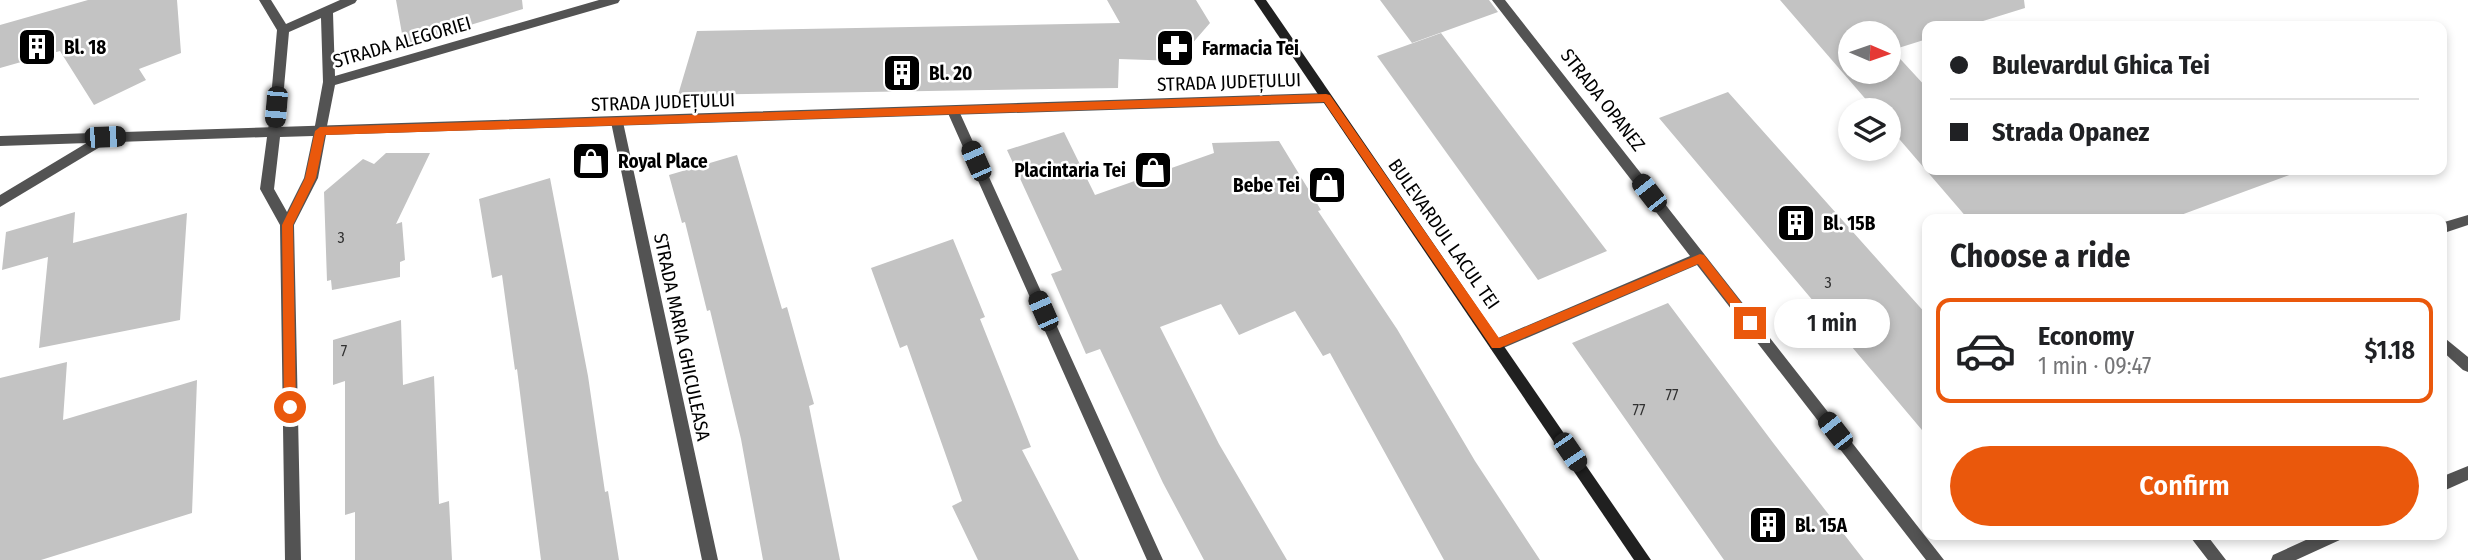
<!DOCTYPE html>
<html lang="en">
<head>
<meta charset="utf-8">
<style>
	body { margin:0; font-family:"Fira Sans Condensed",sans-serif; background:#f6f6f6; color:#202124; height:100vh; display:flex; flex-direction:column; font-size:26px; white-space:nowrap }
	* { box-sizing:border-box; margin:0 }
	p { font-size:23px; color:#757577 }
	.icon { flex:none; width:38px; height:38px; fill:none; stroke:currentColor; stroke-width:2; stroke-linecap:round; stroke-linejoin:round }
	.map { position:relative; flex:1; overflow:hidden }
	.drawer { position:absolute; left:1922px; top:214px; width:525px; height:326px; display:flex; flex-direction:column; background:#fff; border-radius:14px; box-shadow:0 4px 10px #0003 }
	.drawer>* { flex:none }
	.guide { position:absolute; left:1922px; top:21px; width:525px; height:154px; border-radius:14px; box-shadow:0 4px 10px #0003; display:grid; align-content:center; height:154px; padding:0 28px; background:#fff }
	.needle { width:46px; rotate:92deg }
	.buttons { position:absolute; left:1838px; top:21px; display:grid; gap:14px }
	.buttons a { display:grid; place-items:center; width:63px; height:63px; border-radius:50%; background:#fff; box-shadow:0 4px 10px #0003; font-size:35px }
	.end { position:absolute; width:32px; height:32px; margin:-16px; border:9px solid #ea580c; background:#fff; box-shadow:0 0 0 4px #fff }
	.from { border-radius:50% }
	.bubble { position:absolute; height:49px; border-radius:24px; background:#fff; box-shadow:0 4px 10px #0003; font-size:23px; font-weight:600; line-height:49px; text-align:center }
	.car { position:absolute; width:21px; height:42px; margin:-21px -10px; border-radius:9px; box-shadow:0 0 5px 2px #0007; background:linear-gradient(#222 24%,#8ab4d8 0 40%,#222 0 76%,#8ab4d8 0 86%,#222 0) }
	.guide b { display:flex; align-items:center; gap:24px; height:66px; font-size:26px }
	.guide b+b { border-top:2px solid #e0e0e0 }
	.guide i { width:18px; height:18px; background:#202124 }
	ul { padding:0; list-style:none }
	li { display:flex; align-items:center; gap:21px; height:105px; margin:0 14px 10px; padding:0 14px; border:4px solid transparent; border-radius:14px }
	li div { flex:1 }
	li b { display:block; font-size:26px }
	li em { font-style:normal; font-weight:600 }
	li.current { border-color:#ea580c }
	li>.icon { width:63px; height:63px; stroke-width:1.5 }
	h2 { padding:0 28px; font-size:32px; line-height:84px }
	.cta { display:flex; gap:14px; margin-top:auto; padding:14px 28px }
	.cta a { flex:1; height:80px; border-radius:42px; background:#ea580c; color:#fff; font-size:28px; font-weight:600; line-height:80px; text-align:center }
	.map>svg:first-child { display:block }
</style>
</head>
<body>
<div class="map">
<svg width="2468" height="560" viewBox="0 0 2468 560">
	<rect width="100%" height="100%" fill="#fff"/>
	<path fill="#c3c3c3" fill-rule="evenodd" d="M88,0H177L181,53L139,69L146,80L94,105L60,51L0,68V25Z
		M396,0H522L523,9L404,45Z
		M1107,0H1196L1210,23L1177,61L1119,59L1118,88L678,95L697,31L1120,23Z
		M1380,0H1489L1498,12L1412,43Z
		M1780,0H2024L2025,8L1967,26H1927V39L1892,50L1927,88V170H2291L2292,174L2170,219H1968L1888,126V110H1875ZM1850,33H1888V72H1850Z
		M1441,33L1607,251L1538,280L1377,56Z
		M1728,92L1927,315V436L1659,118Z
		M1064,132L1095,195L1214,153L1212,143L1279,141L1321,210L1318,211L1397,329L1475,461L1540,560H1444L1330,353L1323,356L1295,311L1239,335L1221,304L1160,327L1219,444L1287,560H1204L1163,483L1100,349L1086,354L1051,274L1062,270L1007,150Z
		M386,153H430L396,224L402,222L405,260L400,262V277L332,290L331,280L327,281L324,192L363,159L374,164Z
		M737,155L782,309L787,307L814,404L809,406L840,560H763L741,439L710,310L707,311L685,222L682,223L669,175Z
		M550,178L588,376L605,492L608,491L619,560H541L517,369L515,370L502,275L492,278L479,199Z
		M75,212L73,243L187,213L180,320L39,348L48,257L2,270L6,232Z
		M953,239L985,317L980,319L1031,447L1022,450L1079,560H978L952,506L962,501L907,345L900,348L871,268Z
		M1668,303L1774,444L1864,560H1724L1572,343Z
		M401,320L403,385L434,376L439,504L449,501L452,560H355V512L345,515V381L333,385V340Z
		M67,362L63,420L197,380L192,513L41,560H0V378Z"/>
	<g fill="none" stroke-linecap="round" stroke-linejoin="round">
		<path fill="#535353" fill-rule="evenodd" d="M105,132L112,137L110,141L0,207V195Z
			M2468,215V225L2441,234V223Z
			M2441,335L2468,357V372L2463,370L2441,350Z
			M2188,534H2206L2226,560H2208Z"/>
		<path fill="#535353" fill-rule="evenodd" d="M259,0H271L286,24L340,0H357L355,3L333,13L335,76L599,0H620L618,3L335,85L326,131L320,136L314,131L323,82L321,18L289,32L280,132L274,137L268,132L277,30Z
			M1492,0H1505L1944,560H1926L1697,265L1501,349L1496,351L1491,349L1489,345L1491,341L1690,256Z
			M953,106L959,111L1163,560H1147L947,111Z
			M617,117L623,122L718,560H702L611,122Z
			M2468,466V480L2441,492V477Z
			M2319,534H2344L2342,539L2296,560H2271L2273,555Z"/>
		<path fill="#535353" fill-rule="evenodd" d="M1326,93L1332,98L1326,103L326,135L318,178L294,225L301,560H285L280,225L260,189L267,137L0,146V136ZM313,136L304,178L287,212L274,189L280,137Z"/>
		<path fill="#202020" fill-rule="evenodd" d="M1254,0H1266L1651,560H1634Z"/>
	</g>
	<path fill="#ea580c" d="M1326,94L1330,95L1499,338L1700,254L1704,255L1754,319V326H1746L1698,264L1500,348H1492L1324,102L325,135L316,178L293,225L296,407L290,413L284,407L282,225L305,178L315,131L320,127Z"/>
	<defs>
		<symbol id="building-square" viewBox="-11 -11 22 22"><rect x="-9" y="-9" width="18" height="18" rx="4" fill="#000" stroke="#fff"/><path d="M-4-6H4V6H1V3H-1V6H-4ZM-2.5-4.3h1.7v1.8h-1.7ZM.8-4.3h1.7v1.8H.8ZM-2.5-1h1.7V.8h-1.7ZM.8-1h1.7V.8H.8Z" fill="#fff"/></symbol>
		<symbol id="pharmacy-square" viewBox="-11 -11 22 22"><rect x="-9" y="-9" width="18" height="18" rx="4" fill="#000" stroke="#fff"/><path d="M-2-6h4v4h4v4h-4v4h-4v-4h-4v-4h4Z" fill="#fff"/></symbol>
		<symbol id="shop-square" viewBox="-11 -11 22 22"><rect x="-9" y="-9" width="18" height="18" rx="4" fill="#000" stroke="#fff"/><path d="M-5-2.5h2.3a2.7 3.5 0 0 1 5.4 0H5L5.5 6h-11ZM-1.5-2.5h3a1.5 2.3 0 0 0-3 0Z" fill="#fff"/></symbol>
	</defs>
	<g fill-rule="evenodd">
		<use href="#building-square" x="15" y="25" width="44" height="44"/>
		<use href="#pharmacy-square" x="1153" y="26" width="44" height="44"/>
		<use href="#building-square" x="880" y="51" width="44" height="44"/>
		<use href="#shop-square" x="569" y="139" width="44" height="44"/>
		<use href="#shop-square" x="1131" y="148" width="44" height="44"/>
		<use href="#shop-square" x="1305" y="163" width="44" height="44"/>
		<use href="#building-square" x="1774" y="201" width="44" height="44"/>
		<use href="#building-square" x="1746" y="503" width="44" height="44"/>
	</g>
	<g text-anchor="middle" dominant-baseline="central" stroke-width="5" stroke-linejoin="round" paint-order="stroke">
		<g font-size="16" fill="#313131">
			<text x="341" y="237">3</text>
			<text x="1828" y="282">3</text>
			<text x="344" y="350">7</text>
			<text x="1672" y="394">77</text>
			<text x="1639" y="409">77</text>
		</g>
		<g font-size="19" fill="#000" stroke="#fff">
			<text transform="translate(402 42) rotate(-16)">STRADA ALEGORIEI</text>
			<text transform="translate(1229 82) rotate(-2)">STRADA JUDEȚULUI</text>
			<text transform="translate(1603 100) rotate(52)">STRADA OPANEZ</text>
			<text transform="translate(663 102) rotate(-2)">STRADA JUDEȚULUI</text>
			<text transform="translate(1444 234) rotate(55)">BULEVARDUL LACUL TEI</text>
			<text transform="translate(682 337) rotate(78)">STRADA MARIA GHICULEASA</text>
		</g>
		<g font-size="19" font-weight="bold" fill="#000" stroke="#fff" text-anchor="start">
			<text x="64" y="47">Bl. 18</text>
			<text x="1202" y="48">Farmacia Tei</text>
			<text x="929" y="73">Bl. 20</text>
			<text x="618" y="161">Royal Place</text>
			<text x="1126" y="170" text-anchor="end">Placintaria Tei</text>
			<text x="1300" y="185" text-anchor="end">Bebe Tei</text>
			<text x="1823" y="223">Bl. 15B</text>
			<text x="1795" y="525">Bl. 15A</text>
		</g>
	</g>
</svg>
<div class="buttons">
<a><svg class="needle" viewBox="-14 -14 28 28"><path d="M0-13l5 13h-10z" fill="#e53935"/><path d="M0 13l5-13h-10z" fill="#757577"/></svg></a>
<a><svg class="icon" aria-label="layers" viewBox="0 0 24 24"><path d="M12 4l9 5-9 5-9-5zM3 14l9 5 9-5"/></svg></a>
</div>
<i class="end from" style="left:290px;top:407px"></i>
<i class="end" style="left:1750px;top:323px"></i>
<div class="bubble" style="left:1774px;top:299px;width:116px">1 min</div>
<i class="car" style="left:276px;top:107px;rotate:185deg"></i>
<i class="car" style="left:105px;top:137px;rotate:88deg"></i>
<i class="car" style="left:976px;top:161px;rotate:336deg"></i>
<i class="car" style="left:1649px;top:193px;rotate:322deg"></i>
<i class="car" style="left:1043px;top:311px;rotate:336deg"></i>
<i class="car" style="left:1835px;top:431px;rotate:322deg"></i>
<i class="car" style="left:1570px;top:452px;rotate:146deg"></i>
<div class="guide">
<b><i class="from"></i>Bulevardul Ghica Tei</b>
<b><i></i>Strada Opanez</b>
</div>
<section class="drawer">
<h2>Choose a ride</h2>
<ul>
<li class="current"><svg class="icon" aria-label="car" viewBox="0 0 24 24"><path d="M5 17H2v-5l4-1 3-4h7l3 4 3 1v5h-3M9 17h6M6 11h13"/><circle cx="7" cy="17" r="2"/><circle cx="17" cy="17" r="2"/></svg><div><b>Economy</b><p>1 min · 09:47</p></div><em>$1.18</em></li>
</ul>
<div class="cta"><a>Confirm</a></div>
</section>
</div>
</body>
</html>
